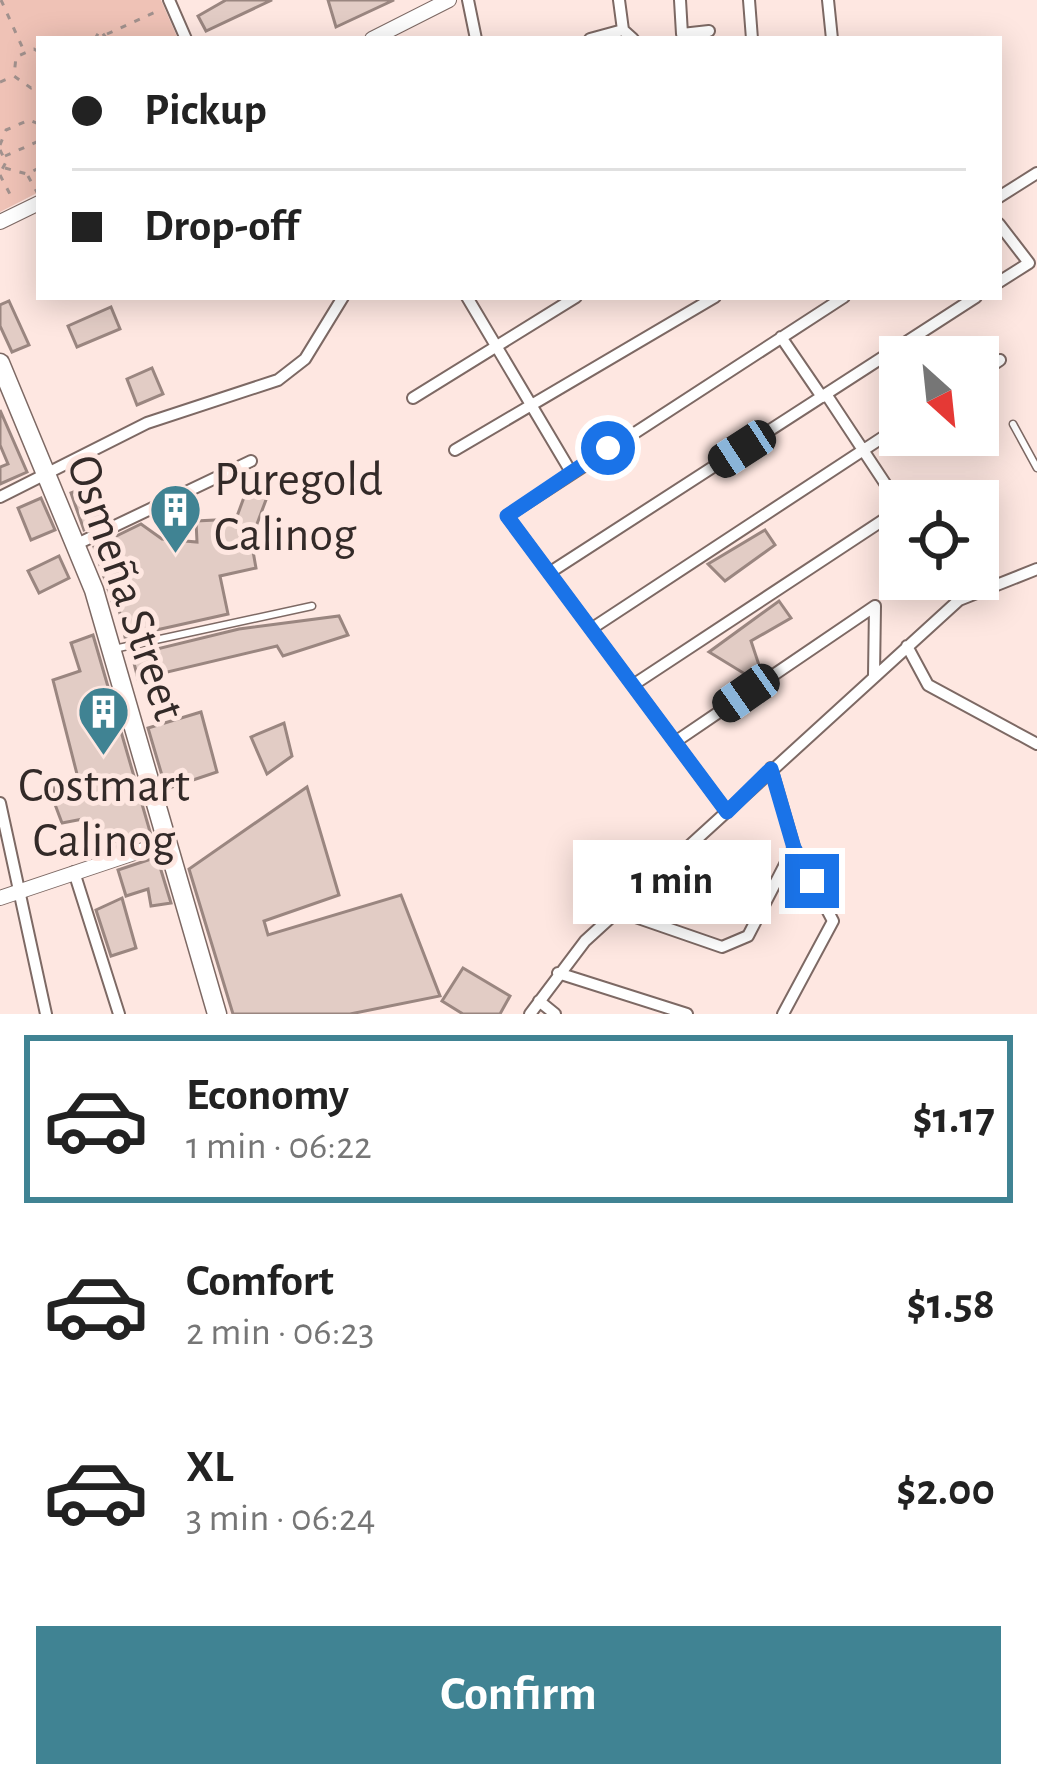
<!DOCTYPE html>
<html lang="en">
<head>
<meta charset="utf-8">
<style>
	body { margin:0; font-family:"Alegreya Sans",sans-serif; background:#f2f2f2; color:#222; height:100vh; display:flex; flex-direction:column; font-size:45px; white-space:nowrap }
	* { box-sizing:border-box; margin:0 }
	p { font-size:39px; color:#767676 }
	.icon { flex:none; width:66px; height:66px; fill:none; stroke:currentColor; stroke-width:2; stroke-linecap:round; stroke-linejoin:round }
	.map { position:relative; height:1014px; overflow:hidden }
	.drawer { display:flex; flex-direction:column; background:#fff; flex:1 }
	.drawer>* { flex:none }
	.guide { position:absolute; left:36px; top:36px; width:966px; height:264px; border-radius:0px; box-shadow:0 6px 30px #0003; display:grid; align-content:center; height:264px; padding:0 36px; background:#fff }
	.needle { width:78px; rotate:153deg }
	.tools { position:absolute; left:879px; top:336px; display:grid; gap:24px }
	.tools a { display:grid; place-items:center; width:120px; height:120px; border-radius:0px; background:#fff; box-shadow:0 6px 30px #0003; font-size:60px }
	.end { position:absolute; width:54px; height:54px; margin:-27px; border:15px solid #1a73e8; background:#fff; box-shadow:0 0 0 6px #fff }
	.from { border-radius:50% }
	.bubble { position:absolute; height:84px; border-radius:0px; background:#fff; box-shadow:0 6px 30px #0003; font-size:39px; font-weight:600; line-height:84px; text-align:center }
	.car { position:absolute; width:36px; height:72px; margin:-36px -18px; border-radius:15px; box-shadow:0 0 9px 3px #0007; background:linear-gradient(#222 24%,#8ab4d8 0 40%,#222 0 76%,#8ab4d8 0 86%,#222 0) }
	.guide b { display:flex; align-items:center; gap:42px; height:114px; font-size:45px }
	.guide b+b { border-top:3px solid #e0e0e0 }
	.guide i { width:30px; height:30px; background:#222 }
	ul { padding:21px 0 0; list-style:none }
	li { display:flex; align-items:center; gap:36px; height:168px; margin:0 24px 18px; padding:0 12px; border:6px solid transparent; border-radius:0px }
	li div { flex:1 }
	li b { display:block; font-size:45px }
	li em { font-style:normal; font-weight:600 }
	li.selected { border-color:#408393 }
	li>.icon { width:108px; height:108px; stroke-width:1.5 }
	.button { display:flex; gap:24px; margin-top:auto; padding:24px 36px }
	.button a { flex:1; height:138px; border-radius:0px; background:#408393; color:#fff; font-size:48px; font-weight:600; line-height:138px; text-align:center }
	.map>svg:first-child { display:block }
</style>
</head>
<body>
<div class="map">
<svg width="1037" height="1014" viewBox="0 0 1037 1014">
	<rect width="100%" height="100%" fill="#fee7e1"/>
	<path fill="#efc2b6" d="M0,0H161L178,39H39V192L0,212Z"/>
	<path fill="#e2ccc5" stroke="#9a8680" stroke-width="3" d="M226,0H272L206,31L198,16Z
		M328,0H394L336,27Z
		M9,301L29,345L12,352L0,326V305Z
		M111,307L120,329L77,347L68,326Z
		M152,368L163,394L137,405L127,379Z
		M0,410L27,472L0,484V467L8,464L0,445Z
		M250,481L270,489L251,540L256,568L220,576L228,614L125,637L117,600L112,601L94,547L141,524L162,539L197,542L196,521L236,519Z
		M92,485L105,520L84,530L71,493Z
		M41,498L55,530L31,540L18,508Z
		M765,530L775,545L725,581L708,564Z
		M59,556L69,578L39,593L28,571Z
		M779,601L791,618L751,641L761,671L745,674L709,652Z
		M339,616L348,635L283,656L277,646L138,679L132,655L239,629Z
		M93,635L151,835L97,854L88,818L62,823L53,799L55,786L79,782L53,680L80,671L71,643Z
		M201,712L217,772L166,789L148,728Z
		M284,723L292,756L267,774L251,737Z
		M307,787L339,895L264,921L268,935L401,895L440,996L350,1014H233L189,869Z
		M157,857L171,903L151,906L148,889L126,896L118,870Z
		M122,898L136,948L111,956L96,910Z
		M463,968L510,996L500,1014H463L442,1001Z"/>
	<g fill="none" stroke-linecap="round" stroke-linejoin="round">
		<defs>
			<path id="service" d="M1013,424L1037,468
				M114,649L312,606"/>
			<path id="minor" d="M169,0L186,39
				M468,0L476,39
				M619,0L623,30
				M680,0L682,34L709,31
				M749,0L752,39
				M828,0L832,39
				M590,39L623,30L633,39
				M999,197L1037,173
				M999,224L1029,263L999,282
				M467,297L571,472
				M781,337L822,397
				M978,375L1000,360
				M826,394L900,506
				M413,398L576,297
				M455,450L715,297
				M0,497L147,423L278,380L305,359L343,297
				M912,501L930,489
				M75,545L251,461
				M549,573L976,297
				M591,629L900,426
				M907,646L928,685L1037,744
				M874,675L875,606
				M633,685L900,509
				M675,742L875,606
				M771,768L794,847L833,921L783,1014
				M0,803L46,1014
				M727,812L507,516L844,297
				M74,872L119,1014
				M618,911L722,947L748,936L794,847
				M558,973L687,1014
				M539,1001L555,1014
				M530,1014L585,941L959,600L1037,569"/>
			<path id="tertiary" d="M372,39L449,0
				M0,222L39,203
				M0,898L167,842"/>
			<path id="primary" d="M0,363L94,590L217,1014"/>
		</defs>
		<use href="#service" stroke="#7d6964" stroke-width="9"/>
		<use href="#minor" stroke="#7d6964" stroke-width="14"/>
		<use href="#tertiary" stroke="#7d6964" stroke-width="16"/>
		<use href="#primary" stroke="#7d6964" stroke-width="21"/>
		<path stroke="#a1918d" stroke-width="3" stroke-dasharray="6 9" stroke-linecap="butt" d="M1,0L24,51
			M107,34L160,10
			M95,39L100,30L107,39
			M39,52L34,49L16,57L14,76L31,88L39,85
			M0,82L12,77
			M0,145L6,130L29,120L39,124
			M0,150L6,162L0,173
			M5,156L39,141
			M5,168L27,174L39,168
			M0,175L13,200
			M28,176L38,194"/>
		<use href="#service" stroke="#fff" stroke-width="6"/>
		<use href="#minor" stroke="#fff" stroke-width="10"/>
		<use href="#tertiary" stroke="#fff" stroke-width="14"/>
		<use href="#primary" stroke="#fff" stroke-width="18"/>
	</g>
	<g fill="none" stroke-linecap="round" stroke-linejoin="round">
		<path stroke="#1a73e8" stroke-width="15" d="M608,448L507,516L727,812L771,769L794,848L812,881"/>
	</g>
	<defs>
		<symbol id="building-pin" viewBox="-11 -11 22 30"><path d="M0 17L-7.5 6A9.5 9.5 0 1 1 7.5 6Z" fill="#408393" stroke="#fee7e1"/><path d="M-4-6H4V6H1V3H-1V6H-4ZM-2.5-4.3h1.7v1.8h-1.7ZM.8-4.3h1.7v1.8H.8ZM-2.5-1h1.7V.8h-1.7ZM.8-1h1.7V.8H.8Z" fill="#fff"/></symbol>
	</defs>
	<g fill-rule="evenodd">
		<use href="#building-pin" x="146" y="480" width="59" height="81"/>
		<use href="#building-pin" x="74" y="682" width="59" height="81"/>
	</g>
	<g text-anchor="middle" dominant-baseline="central" stroke-width="10" stroke-linejoin="round" paint-order="stroke">
		<g font-size="48" fill="#332a28" stroke="#fee7e1" text-anchor="start">
			<text x="214" y="481">Puregold<tspan x="214" dy="55">Calinog</tspan></text>
			<text x="104" y="787" text-anchor="middle">Costmart<tspan x="104" dy="55">Calinog</tspan></text>
		</g>
		<g font-size="48" fill="#332a28" stroke="#fee7e1">
			<text transform="translate(125 588) rotate(71)">Osmeña Street</text>
		</g>
	</g>
</svg>
<div class="tools">
<a><svg class="needle" viewBox="-14 -14 28 28"><path d="M0-13l5 13h-10z" fill="#e53935"/><path d="M0 13l5-13h-10z" fill="#767676"/></svg></a>
<a><svg class="icon" aria-label="locate" viewBox="0 0 24 24"><circle cx="12" cy="12" r="6"/><path d="M12 2v4M12 18v4M2 12h4M18 12h4"/></svg></a>
</div>
<i class="end from" style="left:608px;top:448px"></i>
<i class="end" style="left:812px;top:881px"></i>
<div class="bubble" style="left:573px;top:840px;width:198px">1 min</div>
<i class="car" style="left:742px;top:449px;rotate:237deg"></i>
<i class="car" style="left:746px;top:693px;rotate:235deg"></i>
<div class="guide">
<b><i class="from"></i>Pickup</b>
<b><i></i>Drop-off</b>
</div>
</div>
<section class="drawer">
<ul>
<li class="selected"><svg class="icon" aria-label="car" viewBox="0 0 24 24"><path d="M5 17H2v-5l4-1 3-4h7l3 4 3 1v5h-3M9 17h6M6 11h13"/><circle cx="7" cy="17" r="2"/><circle cx="17" cy="17" r="2"/></svg><div><b>Economy</b><p>1 min · 06:22</p></div><em>$1.17</em></li>
<li><svg class="icon" aria-label="car" viewBox="0 0 24 24"><path d="M5 17H2v-5l4-1 3-4h7l3 4 3 1v5h-3M9 17h6M6 11h13"/><circle cx="7" cy="17" r="2"/><circle cx="17" cy="17" r="2"/></svg><div><b>Comfort</b><p>2 min · 06:23</p></div><em>$1.58</em></li>
<li><svg class="icon" aria-label="car" viewBox="0 0 24 24"><path d="M5 17H2v-5l4-1 3-4h7l3 4 3 1v5h-3M9 17h6M6 11h13"/><circle cx="7" cy="17" r="2"/><circle cx="17" cy="17" r="2"/></svg><div><b>XL</b><p>3 min · 06:24</p></div><em>$2.00</em></li>
</ul>
<div class="button"><a>Confirm</a></div>
</section>
</body>
</html>
